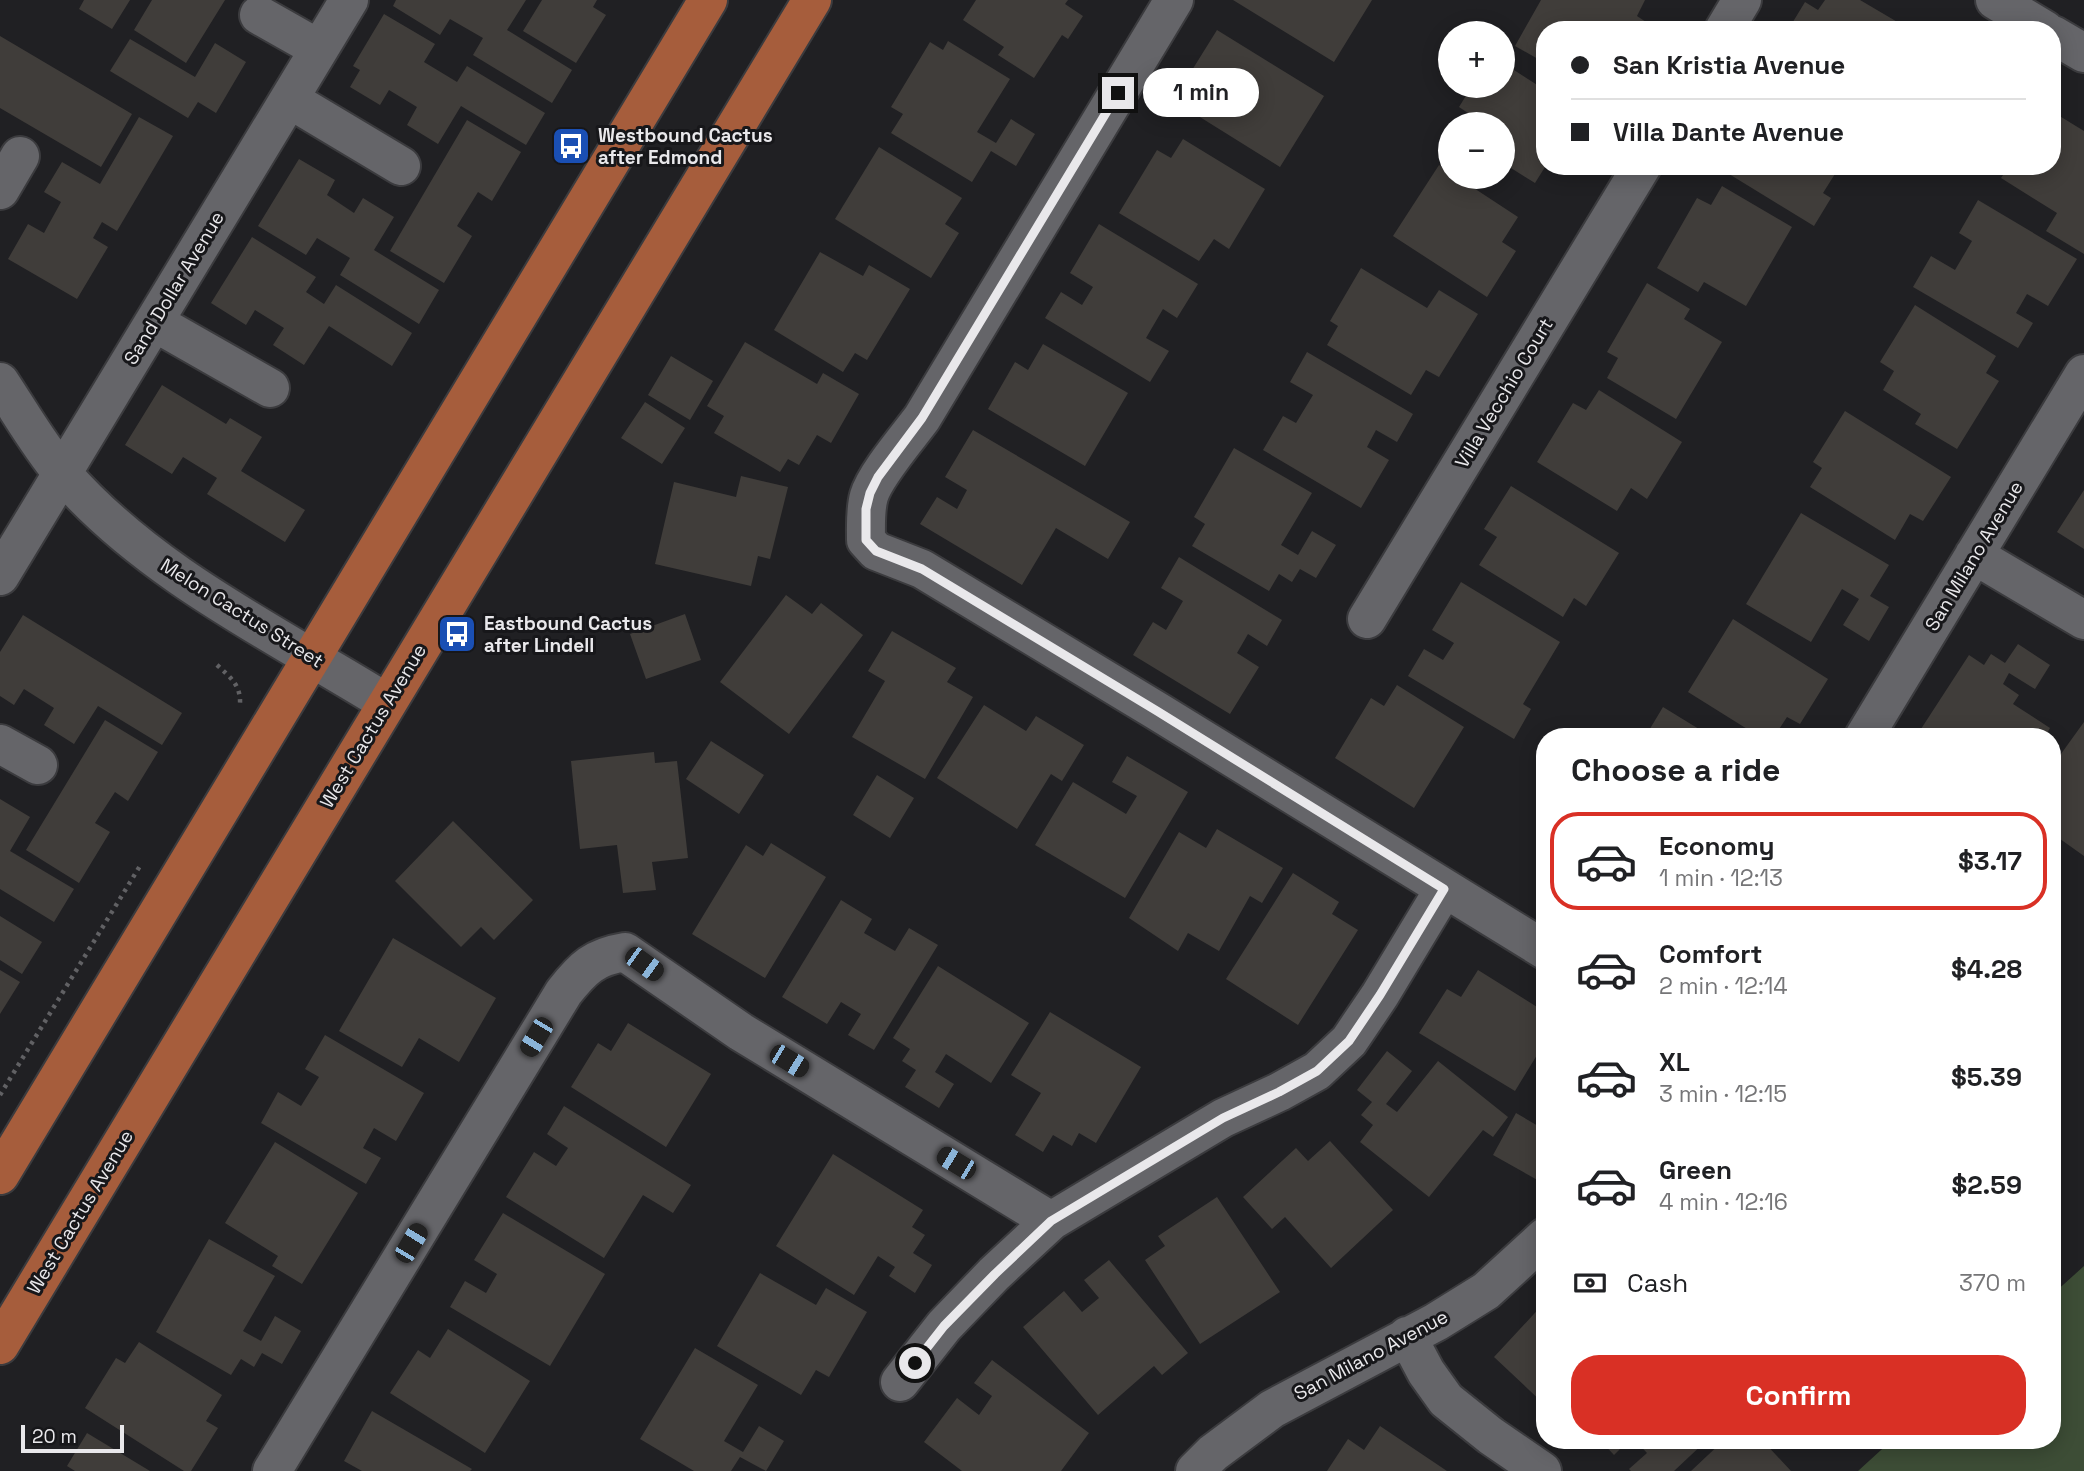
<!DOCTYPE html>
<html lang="en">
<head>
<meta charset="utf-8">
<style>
	body { margin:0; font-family:"Space Grotesk",sans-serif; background:#f6f6f6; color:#202124; height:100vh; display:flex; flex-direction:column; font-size:26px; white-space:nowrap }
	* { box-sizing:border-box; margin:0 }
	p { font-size:23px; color:#757577 }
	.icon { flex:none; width:38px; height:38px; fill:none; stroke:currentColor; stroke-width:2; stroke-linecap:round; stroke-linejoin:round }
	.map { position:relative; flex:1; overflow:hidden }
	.panel { position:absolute; left:1536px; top:728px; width:525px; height:721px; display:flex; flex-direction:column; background:#fff; border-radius:28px; box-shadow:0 4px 18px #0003 }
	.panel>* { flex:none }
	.guide { position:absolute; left:1536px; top:21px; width:525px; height:154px; border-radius:28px; box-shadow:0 4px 18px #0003; display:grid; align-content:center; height:154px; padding:0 35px; background:#fff }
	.controls { position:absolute; left:1438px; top:21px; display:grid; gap:14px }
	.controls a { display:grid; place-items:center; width:77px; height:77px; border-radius:50%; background:#fff; box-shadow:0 4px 18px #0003; font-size:35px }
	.scale { position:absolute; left:21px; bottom:18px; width:103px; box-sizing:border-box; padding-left:7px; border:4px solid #e9e8eb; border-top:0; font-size:19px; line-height:24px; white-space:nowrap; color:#e9e8eb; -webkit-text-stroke:5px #17171a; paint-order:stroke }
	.end { position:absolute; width:32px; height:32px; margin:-16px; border:9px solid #e9e8eb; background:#111; box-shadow:0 0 0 4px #111 }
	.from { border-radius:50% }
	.bubble { position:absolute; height:49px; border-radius:24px; background:#fff; box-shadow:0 4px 18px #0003; font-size:23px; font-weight:600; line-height:49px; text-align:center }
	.car { position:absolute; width:21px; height:42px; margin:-21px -10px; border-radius:9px; box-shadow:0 0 5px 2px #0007; background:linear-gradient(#222 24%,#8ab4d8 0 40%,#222 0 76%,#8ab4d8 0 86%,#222 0) }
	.guide b { display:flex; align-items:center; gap:24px; height:66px; font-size:26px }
	.guide b+b { border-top:2px solid #e0e0e0 }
	.guide i { width:18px; height:18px; background:#202124 }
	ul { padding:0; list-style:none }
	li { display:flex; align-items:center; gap:21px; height:98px; margin:0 14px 10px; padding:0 21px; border:4px solid transparent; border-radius:28px }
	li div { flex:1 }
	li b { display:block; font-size:26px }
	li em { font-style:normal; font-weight:600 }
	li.selected { border-color:#d93025 }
	li>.icon { width:63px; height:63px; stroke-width:1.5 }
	h2 { padding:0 35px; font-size:32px; line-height:84px }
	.pay { display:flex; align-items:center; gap:18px; height:77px; padding:0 35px; font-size:26px }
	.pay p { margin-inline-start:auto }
	.cta { display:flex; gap:14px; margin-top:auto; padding:14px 35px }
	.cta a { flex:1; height:80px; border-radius:28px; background:#d93025; color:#fff; font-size:28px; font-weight:600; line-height:80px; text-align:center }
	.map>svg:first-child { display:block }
</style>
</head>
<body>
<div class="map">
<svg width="2084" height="1471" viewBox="0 0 2084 1471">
	<rect width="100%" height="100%" fill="#202023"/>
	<path fill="#3d4d36" d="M2084,1266V1471H1858L1892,1440H2053V1294Z"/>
	<path fill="#403d3a" d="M84,0H130L112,29L79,9Z
		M152,0H225L186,63L134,30Z
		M396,0H526L507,30L572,70L552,103L473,55L483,38L450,19L440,35L393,6Z
		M542,0H597L593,7L606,15L576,63L523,31Z
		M976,0H1068L1065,4L1083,16L1068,39L1062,35L1034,78L998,55L1004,47L963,20Z
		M1233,0H1372L1334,62Z
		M1541,0H1645L1637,16L1649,24L1646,30H1545V63L1515,46Z
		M1825,0H1860L1911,30H1788L1805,2L1818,10Z
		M384,14L435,44L424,62L457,82L467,66L545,113L526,145L461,106L438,144L407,125L417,107L389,90L380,105L350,87L360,70L353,66Z
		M1217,30L1324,96L1280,167L1187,109L1203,83L1189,75Z
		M0,36L132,114L101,167L0,108Z
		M130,39L195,77L215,43L246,62L216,113L198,102L188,118L110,71Z
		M948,41L1010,79L977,132L996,143L1011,119L1035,134L1016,166L991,151L972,182L891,133L903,114L891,107L930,42L943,50Z
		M1503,63L1545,90V167L1535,183L1503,163V124H1461L1468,113L1459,107L1472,86H1503Z
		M2053,112L2084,131V254L2046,231L2057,213L2001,178L2009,166H2053Z
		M139,117L173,136L117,231L102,222L93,238L108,247L77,299L8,259L28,224L44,233L61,202L44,192L62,162L100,184Z
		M467,120L521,152L492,201L478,192L457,226L472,236L444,283L390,251Z
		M1183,139L1265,189L1229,249L1214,239L1199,261L1119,213L1157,150L1171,158Z
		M879,147L962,198L945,224L959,233L931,278L835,219Z
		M299,159L335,180L327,195L354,213L363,198L394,217L374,250L439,290L419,324L340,275L350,258L317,238L306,255L258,226Z
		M1439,165L1451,173V177H1457L1518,217L1502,242L1516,251L1487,297L1393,236Z
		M1716,166H1840L1823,193L1831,198L1814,226Z
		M1722,186L1792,227L1746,306L1704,282L1698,292L1657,268L1697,198L1711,205Z
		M1978,200L2077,259L2048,306L2027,294L2016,313L2033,323L2018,348L1913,287L1931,256L1955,270L1972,241L1959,233Z
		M1099,224L1198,284L1177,318L1163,309L1146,338L1169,351L1150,382L1045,318L1061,292L1082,305L1093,287L1070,273Z
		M252,237L316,277L306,292L324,304L336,285L412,333L392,366L329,326L304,365L273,345L284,328L255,310L246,325L211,303Z
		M820,252L863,276L869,265L910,289L867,360L855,353L843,372L774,330Z
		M1361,268L1427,308L1439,290L1478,314L1439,377L1426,370L1411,395L1327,345L1338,326L1330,321Z
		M1647,283L1690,309L1684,319L1722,342L1676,419L1607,378L1618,358L1607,352Z
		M1915,305L1996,356L1986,373L1999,381L1957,449L1915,424L1921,414L1883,390L1894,371L1880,362Z
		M745,342L817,384L823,373L859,394L831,443L817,435L799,465L788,459L780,472L714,433L724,416L707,406Z
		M1043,344L1128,393L1085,466L988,409L1015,362L1028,370Z
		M1307,352L1413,414L1397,442L1376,430L1367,447L1389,460L1361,508L1263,450L1283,416L1296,423L1313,395L1290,382Z
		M671,356L713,381L690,420L648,395Z
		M162,385L226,424L230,418L262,437L241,471L305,510L285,542L207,494L217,478L183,457L172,474L125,445Z
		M1599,390L1682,442L1647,499L1631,488L1617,511L1537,462L1573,403L1586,410Z
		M645,402L685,428L662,464L621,438Z
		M1845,411L1951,477L1923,521L1910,514L1895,540L1810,487L1822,468L1813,462Z
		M973,430L1130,522L1108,559L1056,528L1022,585L920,524L937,497L957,509L967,490L945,477Z
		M1234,448L1312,493L1281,545L1298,555L1312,531L1336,545L1316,578L1300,569L1292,582L1279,574L1269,591L1192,546L1205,524L1194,517Z
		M741,476L788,487L770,559L758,556L751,586L655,564L674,482L736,497Z
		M1511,486L1619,553L1586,606L1574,598L1563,617L1479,565L1497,537L1484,529Z
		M2084,490V549L2057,532Z
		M1801,513L1889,565L1870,596L1889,607L1869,641L1843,625L1859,599L1842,589L1811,642L1746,604Z
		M1179,557L1282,620L1267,646L1248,634L1237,653L1259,667L1230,714L1133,655L1153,622L1166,630L1183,601L1161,588Z
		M1461,582L1560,642L1523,704L1531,709L1514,739L1408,676L1424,649L1443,660L1454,643L1432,630Z
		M786,595L812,614L821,603L863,635L789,734L720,682Z
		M685,614L701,660L646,679L630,634Z
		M23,615L182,713L162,745L98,706L74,744L44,725L54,708L24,689L14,705L0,696V652Z
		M1733,619L1828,679L1800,724L1787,717L1774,737H1760L1688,692Z
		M892,631L956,668L947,682L973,697L925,779L852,737L885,681L868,671Z
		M2018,644L2050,665L2035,689L2009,673L2003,684L2019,695L2013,704L2050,728L2045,737H1926L1919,732L1969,655L1984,665L1991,654L2005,663Z
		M1397,685L1464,727L1414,808L1335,758L1371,698L1384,706Z
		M984,705L1026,731L1036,716L1084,745L1062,781L1051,774L1017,829L937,778Z
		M1663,707L1712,737H1645Z
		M105,720L158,752L128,801L115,792L95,823L110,832L79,883L26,850Z
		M2084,722V856L2053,834V765Z
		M711,741L764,775L739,814L686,779Z
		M654,752L655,763L677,761L688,858L652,862L656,890L623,893L617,845L580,849L571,761Z
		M1127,756L1188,792L1125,898L1035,845L1073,782L1126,814L1137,796L1112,782Z
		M877,775L914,798L890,838L853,815Z
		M0,799L30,817L10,851L74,889L54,922L0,889Z
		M453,821L533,900L494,940L481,927L461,947L395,881Z
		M1217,829L1283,868L1262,903L1250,896L1219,951L1188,933L1178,951L1129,918L1179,832L1206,848Z
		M771,843L826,877L765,978L692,934L746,845L763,856Z
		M1293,873L1339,902L1332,914L1358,930L1298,1025L1226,979Z
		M841,900L872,919L864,933L895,951L909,928L938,945L874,1050L848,1035L861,1014L841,1002L827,1024L782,997Z
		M0,916L42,942L22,974L0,960Z
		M393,938L496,998L459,1062L419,1038L402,1067L339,1031Z
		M938,966L1029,1023L991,1083L946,1054L935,1072L954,1084L939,1108L905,1087L916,1070L902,1061L910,1049L893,1038Z
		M0,970L20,982L0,1014Z
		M1478,970L1545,1012V1042L1515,1091L1419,1033L1447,989L1461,997Z
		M1050,1012L1141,1067L1096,1143L1079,1133L1072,1146L1053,1135L1043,1152L1015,1135L1041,1093L1011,1075Z
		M628,1023L711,1074L666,1147L571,1087L598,1043L611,1051Z
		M325,1035L424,1093L396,1141L374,1128L363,1148L381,1158L366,1184L261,1123L278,1092L301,1106L319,1077L305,1069Z
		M1387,1051L1412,1071L1386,1104L1397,1112L1438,1061L1508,1117L1493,1137L1483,1130L1429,1197L1360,1142L1373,1125L1361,1115L1372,1102L1357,1090Z
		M564,1106L691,1185L673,1213L643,1195L604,1258L506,1197L534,1152L556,1166L568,1148L547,1134Z
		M1516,1113L1545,1130V1175L1541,1182L1493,1155Z
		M1330,1141L1393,1210L1331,1268L1285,1217L1272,1229L1243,1197L1296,1148L1308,1161Z
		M275,1142L358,1193L302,1284L272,1266L278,1256L225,1223Z
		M833,1154L923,1210L912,1227L925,1235L913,1253L932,1265L915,1293L889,1276L895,1267L878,1256L854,1295L776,1246Z
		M1217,1197L1280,1292L1200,1344L1145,1260L1165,1246L1158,1236Z
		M503,1213L605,1274L550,1366L450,1307L465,1281L486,1293L497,1274L474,1260Z
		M209,1239L275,1276L243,1331L261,1341L275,1316L301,1331L282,1364L262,1353L254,1367L241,1359L231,1375L156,1332Z
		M1109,1260L1188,1353L1162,1375L1154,1366L1098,1415L1023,1327L1064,1291L1082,1312L1099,1298L1084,1280Z
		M760,1273L816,1305L826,1288L867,1312L829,1377L816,1370L801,1395L717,1346Z
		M1545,1302V1405L1494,1357Z
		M448,1329L530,1381L485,1453L390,1393L418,1350L430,1358Z
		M139,1342L222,1395L206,1421L218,1428L191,1471H184L85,1408L116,1358L125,1363Z
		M695,1348L758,1385L724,1441L743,1452L759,1426L784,1441L766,1471L740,1457L731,1471H694L640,1439Z
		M992,1360L1089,1433L1061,1471H962L924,1442L957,1398L979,1415L992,1396L974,1383Z
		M372,1411L472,1469L470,1471H362L344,1461Z
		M1380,1426L1447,1471H1327L1348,1439L1364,1450Z
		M87,1433L150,1471H75L67,1466Z
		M1600,1440H1629L1614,1455Z
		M1635,1440H1707L1674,1471H1631L1629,1469L1647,1453Z
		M1724,1440H1762L1791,1471H1691Z"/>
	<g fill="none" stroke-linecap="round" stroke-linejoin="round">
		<defs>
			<path id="minor" d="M1174,0L922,418C908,437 875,475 869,496C865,510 866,525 866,540L876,551L922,569L1157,711L1545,950
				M1995,0L2045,30
				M259,15L319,49
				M1724,30L1742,0
				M2053,35L2084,53
				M289,99L401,166
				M0,190L20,156
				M154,322L270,388
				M0,382C20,412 39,446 63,474C150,574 276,634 387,703
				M1974,555L2084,620
				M0,576L349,0
				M1367,619L1642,166
				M1864,737L2084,374
				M0,744L38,765
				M1407,1336L1426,1372L1446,1400L1491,1436L1542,1471
				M900,1382L944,1326L994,1274L1051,1221L1223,1118L1279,1092L1317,1071L1349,1041L1380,995L1444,889
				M272,1471L564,992C583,968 594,957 625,952L741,1032L1051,1221
				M1195,1471L1213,1453L1272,1409L1436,1322L1486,1291L1545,1237"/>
			<path id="major" d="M0,1175L708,0
				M0,1345L812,0"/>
		</defs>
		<use href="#minor" stroke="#3b3b3e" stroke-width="42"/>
		<use href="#major" stroke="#3b3b3e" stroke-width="42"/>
		<path stroke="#616164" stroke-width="4.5" stroke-dasharray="3.5 5" stroke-linecap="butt" d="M217,665C230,677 241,685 240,704
			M0,1095L140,866"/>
		<use href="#minor" stroke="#656569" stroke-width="38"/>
		<use href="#major" stroke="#a65d3c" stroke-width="38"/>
	</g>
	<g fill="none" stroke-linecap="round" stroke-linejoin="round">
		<path stroke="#e9e8eb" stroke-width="9" d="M915,1363L944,1326L995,1274L1051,1221L1223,1118L1279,1092L1317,1071L1349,1041L1380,995L1444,889L1157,711L922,569L876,551L866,540V509L870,493L878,477L922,418L1118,93"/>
	</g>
	<defs>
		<symbol id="bus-square" viewBox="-11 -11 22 22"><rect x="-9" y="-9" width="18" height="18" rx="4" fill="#1a4fb4" stroke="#17171a"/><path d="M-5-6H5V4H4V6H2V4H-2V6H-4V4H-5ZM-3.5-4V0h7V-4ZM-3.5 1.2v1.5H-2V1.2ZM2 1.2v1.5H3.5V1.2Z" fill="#fff"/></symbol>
	</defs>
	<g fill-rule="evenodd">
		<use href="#bus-square" x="549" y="124" width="44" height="44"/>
		<use href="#bus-square" x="435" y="612" width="44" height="44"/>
	</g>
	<g text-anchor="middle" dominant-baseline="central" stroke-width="6" stroke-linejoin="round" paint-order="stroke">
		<g font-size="19" font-weight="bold" fill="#e9e8eb" stroke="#17171a" text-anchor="start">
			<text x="598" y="135">Westbound Cactus<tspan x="598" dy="22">after Edmond</tspan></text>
			<text x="484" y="623">Eastbound Cactus<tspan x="484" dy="22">after Lindell</tspan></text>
		</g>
		<g font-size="19" fill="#e9e8eb" stroke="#17171a">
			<text transform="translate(174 288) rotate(-59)">Sand Dollar Avenue</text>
			<text transform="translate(1504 393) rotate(-59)">Villa Vecchio Court</text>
			<text transform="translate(1974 556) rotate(-59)">San Milano Avenue</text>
			<text transform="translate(242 613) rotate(32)">Melon Cactus Street</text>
			<text transform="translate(373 726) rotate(-59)">West Cactus Avenue</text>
			<text transform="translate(80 1212) rotate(-59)">West Cactus Avenue</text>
			<text transform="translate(1371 1355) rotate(-28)">San Milano Avenue</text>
		</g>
	</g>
</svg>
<div class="controls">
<a>+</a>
<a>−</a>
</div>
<div class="scale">20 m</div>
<i class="end from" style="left:915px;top:1363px"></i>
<i class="end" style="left:1118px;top:93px"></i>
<div class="bubble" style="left:1143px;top:68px;width:116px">1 min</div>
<i class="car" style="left:644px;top:964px;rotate:126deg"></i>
<i class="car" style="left:536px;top:1037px;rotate:211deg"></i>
<i class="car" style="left:789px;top:1061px;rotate:121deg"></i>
<i class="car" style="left:956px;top:1163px;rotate:301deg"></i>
<i class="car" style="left:411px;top:1243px;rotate:31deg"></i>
<div class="guide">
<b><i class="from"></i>San Kristia Avenue</b>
<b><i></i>Villa Dante Avenue</b>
</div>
<section class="panel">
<h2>Choose a ride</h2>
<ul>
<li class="selected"><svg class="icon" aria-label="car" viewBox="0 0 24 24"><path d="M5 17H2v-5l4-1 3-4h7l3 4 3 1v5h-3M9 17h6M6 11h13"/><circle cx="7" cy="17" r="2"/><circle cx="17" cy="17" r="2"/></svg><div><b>Economy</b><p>1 min · 12:13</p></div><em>$3.17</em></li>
<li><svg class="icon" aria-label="car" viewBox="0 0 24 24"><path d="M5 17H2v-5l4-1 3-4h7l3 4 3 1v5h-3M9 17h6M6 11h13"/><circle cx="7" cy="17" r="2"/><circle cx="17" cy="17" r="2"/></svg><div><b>Comfort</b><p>2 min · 12:14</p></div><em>$4.28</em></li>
<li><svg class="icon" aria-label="car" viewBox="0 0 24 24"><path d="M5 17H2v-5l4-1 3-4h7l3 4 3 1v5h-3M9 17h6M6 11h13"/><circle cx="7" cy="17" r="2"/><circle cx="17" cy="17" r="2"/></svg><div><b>XL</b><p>3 min · 12:15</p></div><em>$5.39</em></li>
<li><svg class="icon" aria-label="car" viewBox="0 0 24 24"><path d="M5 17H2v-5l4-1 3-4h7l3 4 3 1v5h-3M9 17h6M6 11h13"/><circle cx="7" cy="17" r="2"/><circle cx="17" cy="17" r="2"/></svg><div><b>Green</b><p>4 min · 12:16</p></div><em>$2.59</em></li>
</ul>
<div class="pay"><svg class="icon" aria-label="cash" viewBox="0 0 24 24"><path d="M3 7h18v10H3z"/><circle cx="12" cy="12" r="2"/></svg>Cash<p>370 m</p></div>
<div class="cta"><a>Confirm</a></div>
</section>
</div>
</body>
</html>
